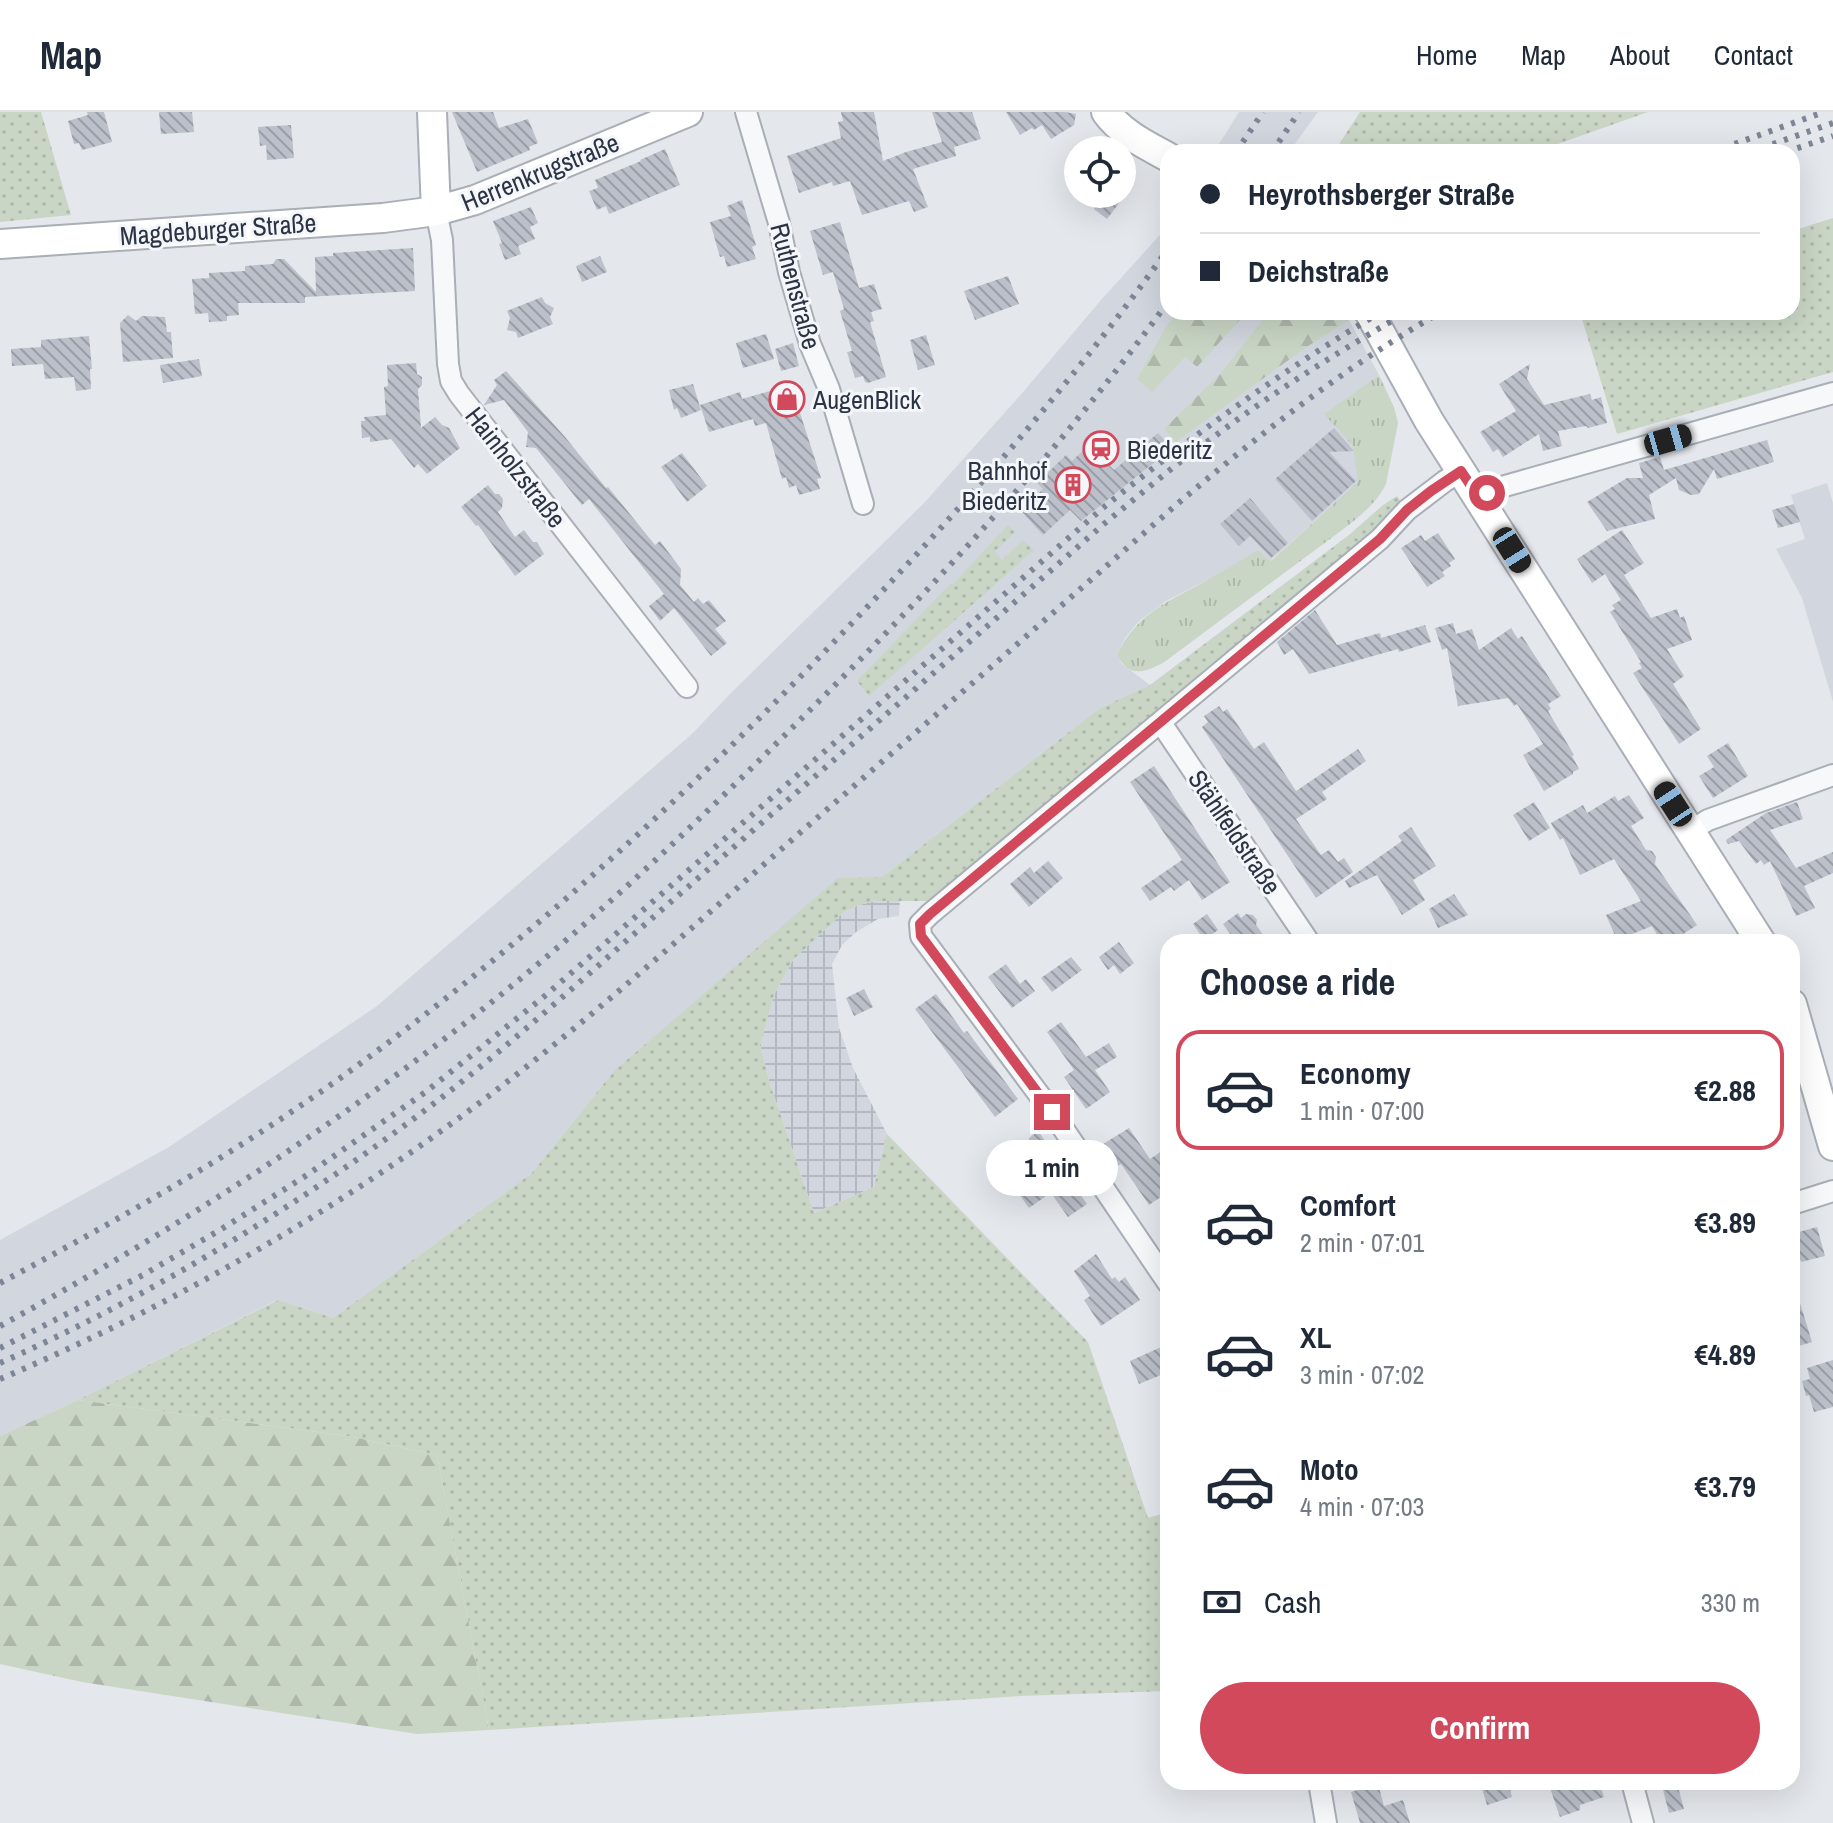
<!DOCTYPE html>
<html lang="en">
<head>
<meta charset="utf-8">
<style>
	body { margin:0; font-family:"Archivo Narrow",sans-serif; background:#f2f2f3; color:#1f2937; height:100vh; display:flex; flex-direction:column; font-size:30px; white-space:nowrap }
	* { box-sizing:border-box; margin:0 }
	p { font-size:26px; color:#747a83 }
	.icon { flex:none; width:44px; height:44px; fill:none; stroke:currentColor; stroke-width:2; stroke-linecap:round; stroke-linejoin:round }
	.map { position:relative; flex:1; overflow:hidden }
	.details { position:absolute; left:1160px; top:822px; width:640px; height:856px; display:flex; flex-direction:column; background:#fff; border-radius:24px; box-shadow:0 8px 32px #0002 }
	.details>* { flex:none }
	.hud { position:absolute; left:1160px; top:32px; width:640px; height:176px; border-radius:24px; box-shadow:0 8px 32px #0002; display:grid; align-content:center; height:176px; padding:0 40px; background:#fff }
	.buttons { position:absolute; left:1064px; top:24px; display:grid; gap:16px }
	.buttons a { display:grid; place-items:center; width:72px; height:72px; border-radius:50%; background:#fff; box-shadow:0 8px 32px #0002; font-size:40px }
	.end { position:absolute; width:36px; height:36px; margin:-18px; border:10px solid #d1495b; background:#fff; box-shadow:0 0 0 4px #fff }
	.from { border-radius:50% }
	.bubble { position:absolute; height:56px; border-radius:28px; background:#fff; box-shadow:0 8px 32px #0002; font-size:26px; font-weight:700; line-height:56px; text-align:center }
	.car { position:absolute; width:24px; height:48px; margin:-24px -12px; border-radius:10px; box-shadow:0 0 6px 2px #0007; background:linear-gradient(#222 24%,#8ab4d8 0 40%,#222 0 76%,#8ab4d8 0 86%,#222 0) }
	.hud b { display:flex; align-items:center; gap:28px; height:76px; font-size:30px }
	.hud b+b { border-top:2px solid #e0e1e3 }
	.hud i { width:20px; height:20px; background:#1f2937 }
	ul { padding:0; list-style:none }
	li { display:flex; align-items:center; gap:24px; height:120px; margin:0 16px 12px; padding:0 24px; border:4px solid transparent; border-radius:24px }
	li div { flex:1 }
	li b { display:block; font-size:30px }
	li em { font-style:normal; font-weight:700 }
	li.selected { border-color:#d1495b }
	li>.icon { width:72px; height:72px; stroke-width:1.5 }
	h2 { padding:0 40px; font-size:36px; line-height:96px }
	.pay { display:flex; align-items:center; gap:20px; height:88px; padding:0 40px; font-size:30px }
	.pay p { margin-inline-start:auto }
	.button { display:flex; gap:16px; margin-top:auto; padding:16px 40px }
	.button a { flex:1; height:92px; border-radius:48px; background:#d1495b; color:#fff; font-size:32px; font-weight:700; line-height:92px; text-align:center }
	header { display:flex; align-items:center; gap:48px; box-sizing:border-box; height:112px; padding:0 40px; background:#fff; border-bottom:2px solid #e0e1e3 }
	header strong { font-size:38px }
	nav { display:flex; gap:44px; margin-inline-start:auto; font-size:28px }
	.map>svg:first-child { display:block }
</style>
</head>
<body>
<header>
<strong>Map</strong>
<nav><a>Home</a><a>Map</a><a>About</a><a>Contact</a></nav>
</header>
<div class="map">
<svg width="1833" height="1711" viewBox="0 0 1833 1711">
	<defs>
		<pattern id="industrial-grid" width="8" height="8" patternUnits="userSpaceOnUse" patternTransform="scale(2)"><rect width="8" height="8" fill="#d2d6de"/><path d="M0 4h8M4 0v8" fill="none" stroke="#b4b8c0"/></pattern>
		<pattern id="grass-dots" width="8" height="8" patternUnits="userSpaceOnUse" patternTransform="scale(2)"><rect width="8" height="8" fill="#c9d6c5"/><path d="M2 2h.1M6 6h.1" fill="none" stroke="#adb8ab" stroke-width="1.8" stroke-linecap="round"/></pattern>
		<pattern id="forest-firs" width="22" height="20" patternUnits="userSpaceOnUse" patternTransform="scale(2)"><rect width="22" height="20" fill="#c9d6c5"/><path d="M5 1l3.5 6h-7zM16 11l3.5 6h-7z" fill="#adb8ab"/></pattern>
		<pattern id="park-tufts" width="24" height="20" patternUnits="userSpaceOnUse" patternTransform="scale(2)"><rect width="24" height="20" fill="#c9d6c5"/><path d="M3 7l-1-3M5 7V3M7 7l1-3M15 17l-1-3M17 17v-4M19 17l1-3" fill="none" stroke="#adb8ab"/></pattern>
		<pattern id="building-back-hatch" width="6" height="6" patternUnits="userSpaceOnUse" patternTransform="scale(2)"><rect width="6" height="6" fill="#bbc0ca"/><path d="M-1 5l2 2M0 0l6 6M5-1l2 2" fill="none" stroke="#989da6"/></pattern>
	</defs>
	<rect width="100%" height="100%" fill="#e4e7ec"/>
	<path fill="#d2d6de" d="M1239,0H1318L1289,40H1214Z
		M1168,114V200H1342L1349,208L1379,263L1325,302L1353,334L1359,370L1270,449L1207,468L1166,489L1139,509L1125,526L1117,542L1122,552L1150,573L1100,596L882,765L838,767L614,959L532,1061L333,1206L277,1188L78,1288L0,1324V1128L169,1035L377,894L692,622L730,582L924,391L1024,279L1101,188Z
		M1827,371L1833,391V590L1802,486L1776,437L1805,427L1791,383Z"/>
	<path fill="url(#industrial-grid)" d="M900,788L899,804L878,807L856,820L842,833L832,852L839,916L853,956L887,1022L874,1075L814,1101L770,972L760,933L766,910L774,883L793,848L823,818L844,800L859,793L876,789Z"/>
	<path fill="url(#grass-dots)" d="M0,0H41L71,103L0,110Z
		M1360,0H1648L1552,34L1542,40H1334Z
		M1833,106V260L1617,322L1582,207L1594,200H1792V119Z
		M1397,384L1402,391L1382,415L932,789H876L859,793L844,800L793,848L774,883L760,933L770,972L814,1101L874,1075L887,1022L1088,1230L1148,1406L1168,1400V1579L1020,1584L489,1618L437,1343L348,1324L78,1288L278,1188L333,1206L532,1061L614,959L838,766L882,765L1100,596L1150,573L1349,423L1383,393Z
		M1008,413L1015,420L995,439L1002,448L1023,428L1034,438L869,584L857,569L951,471L953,472Z"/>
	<path fill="url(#forest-firs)" d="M1177,200H1247L1197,255L1185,245L1152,280L1137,267L1164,218Z
		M1269,200H1342L1349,208L1305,236L1176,330L1164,317L1221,261Z
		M78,1288L348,1324L437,1343L489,1618L417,1622L82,1570L0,1552V1324Z"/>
	<path fill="url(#park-tufts)" d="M1379,263L1394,295L1398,311L1386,372C1375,395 1350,412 1330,427L1163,551C1143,561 1128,566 1117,542C1140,498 1169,490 1209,467C1225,458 1242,448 1258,438L1271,449L1358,370L1353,334L1324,302Z"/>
	<path fill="url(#building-back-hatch)" d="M87,0H104L112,30L82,38L79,31L74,32L68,9L88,3Z
		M159,0H192L194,20L161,22Z
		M452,0H493L499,16L528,7L538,31L529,35L530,38L477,60Z
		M841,0H874L883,49L906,40L942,30L932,0H972L981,27L954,35L956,44L913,57L928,95L914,100L909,89L862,103L850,69L833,74L832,70L799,81L787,44L841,26L838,10L843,9Z
		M1006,0H1065L1076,2L1074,13L1051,27L1042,13L1034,18L1032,16L1020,23Z
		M291,13L294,46L267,48L266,33L260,34L258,15Z
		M665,37L680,73L609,102L606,94L597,98L589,79L598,76L595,68L641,49L640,48Z
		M1084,82H1126L1107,107L1094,97L1097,92Z
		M742,88L756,133L752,135L756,147L727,155L724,144L720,145L710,110L731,104L727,94Z
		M531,95L538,111L530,115L535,127L518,134L521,142L505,148L499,132L502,131L493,109Z
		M840,110L859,176L874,172L882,197L871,200L874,209L870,210L886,265L868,271L865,270L863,264L855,266L847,240L852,239L840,199L844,197L833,160L823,163L810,119Z
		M413,136L415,179L305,185V191H238L239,203L227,204V209L209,210L208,201L195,202L192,167L209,166V161L245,159V154L273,152L276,147H284L316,180L315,145L333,144V141Z
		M600,144L607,160L582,170L576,154Z
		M1008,164L1019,192L975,208L964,179Z
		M542,185L545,191L554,196L550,205L553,212L518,226L516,220L507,218L510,206L507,199Z
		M128,203L136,209L142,204L165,205L167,220H171L173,246L123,250L120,211Z
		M766,222L774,247L743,256L736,231Z
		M926,223L935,253L918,258L910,228Z
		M89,224L92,257H90L91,277L76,279L74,265L45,267L43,252L12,254L11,237L41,235V228Z
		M793,231L799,254L781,259L775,237Z
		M199,247L202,264L163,271L160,253Z
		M416,251L417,262L422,265V273L418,277L421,316L435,305L442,313L449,316L460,336L427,362L418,352L414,356L391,327L370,330V325L362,326L361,309H365L364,305L386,303L384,275L388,274L387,253Z
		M1530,252L1527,267L1544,293L1590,282L1592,288L1601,285L1607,311L1588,316L1586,314L1558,319L1562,334L1543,339L1539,322L1503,345L1498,337L1493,340L1480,320L1516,299L1499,272Z
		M506,259L566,326L606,376L608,375L655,433L660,429L681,457L680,473L694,490L698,486L703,492L709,488L726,509L715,517L727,531L711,544L674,496L660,509L649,494L664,482L589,387L582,393L536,336L526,335L528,320L504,288L484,293L497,273L494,268Z
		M693,272L701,298L681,306L677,296L674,298L669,278Z
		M791,273L821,366L817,367L820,377L799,383L796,373L789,376L786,365L782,367L766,311L755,314L753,307L709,320L700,293L740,280L742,287Z
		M1334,316L1354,339L1329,340L1356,369L1312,409L1275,367Z
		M1158,321L1172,336L1081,409L1070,398L1043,423L1021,399L1043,377L1037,371L1066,343L1072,349L1089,333L1114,358Z
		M1767,328L1774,350L1717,367L1714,357L1699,382L1691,383L1679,378L1676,366L1649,383L1655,407L1607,419L1587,390L1627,366H1643L1639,351L1660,345L1664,358Z
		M682,341L707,374L687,390L661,355Z
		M488,373L495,382H499L503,387L502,396L498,400L515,425L524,418L533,430H537L544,442L515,464L478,413L476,414L461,395Z
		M1250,386L1288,431L1271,446L1250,424L1239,434L1220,412Z
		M1794,392L1800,410L1778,416L1772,398Z
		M1622,418L1644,451L1624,463L1651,506L1677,497L1680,506L1684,504L1692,528L1667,537L1684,564L1673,572L1701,617L1679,632L1633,561L1642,556L1639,551L1641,550L1610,500L1615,497L1612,493L1621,488L1605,462L1592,471L1577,447Z
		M1438,421L1455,447L1449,451L1451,454L1442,460L1445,464L1427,475L1401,436L1421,423L1425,429Z
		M1315,498L1337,533L1380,521L1381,526L1425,513L1431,530L1399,540L1398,537L1309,562L1293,537L1284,543L1277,530Z
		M1453,511L1456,522L1472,517L1479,538L1511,516L1518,527L1522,524L1561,584L1548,592L1551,597L1548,599L1574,643L1572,644L1579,657L1573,660V662L1544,679L1523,643L1543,632L1517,592L1514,594L1508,586L1458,594L1447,536L1442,538L1435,516Z
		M1219,594L1223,600L1227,597L1254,637L1264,630L1296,679L1358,637L1366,649L1322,680L1327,687L1296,707L1321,743L1329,738L1338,750L1344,746L1353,760L1316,786L1202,615L1208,610L1204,604Z
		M1728,631L1748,664L1713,686L1699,664L1714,655L1707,644Z
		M1154,654L1230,770L1202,788L1189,768L1174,779L1171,775L1150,789L1141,776L1182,748L1130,670Z
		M1629,683L1644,706L1631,714L1646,738L1652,739L1656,745L1655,752L1697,813L1671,830L1665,822L1659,826L1652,814L1617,828L1606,803L1641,789L1614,747L1580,763L1563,726L1560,728L1551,711L1583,693L1587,701L1615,684L1618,689Z
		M1534,690L1550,716L1529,729L1513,703Z
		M1797,690L1803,707L1770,718L1796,756L1833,740V761L1804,774L1815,796L1796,804L1770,749L1764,753L1761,748L1756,752L1739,729L1728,732L1726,728L1766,701Z
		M1411,715L1436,754L1413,768L1425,788L1402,803L1377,763L1349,776L1345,769L1402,729L1398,724Z
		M1048,749L1063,766L1029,795L1010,772L1030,755L1034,761Z
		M1454,782L1468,803L1438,816L1429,797Z
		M1238,801L1241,806L1246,802L1253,803L1257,808L1256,813L1264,824L1256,830H1236L1223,812Z
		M1207,802L1218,818L1204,828L1193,812Z
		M1119,830L1134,851L1120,862L1114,853L1108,858L1099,845Z
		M1071,845L1082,858L1052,880L1041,866Z
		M1006,852L1020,872L1026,867L1035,879L1012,896L988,865Z
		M864,877L873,895L854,904L846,886Z
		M936,882L964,921L967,919L1018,987L995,1005L915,897Z
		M1061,910L1086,945L1109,931L1117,945L1095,958L1110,980L1086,997L1064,965L1074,958L1047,920Z
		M1129,1016L1150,1047L1168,1035V1080L1149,1093L1121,1052L1114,1056L1100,1034Z
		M1038,1019L1054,1041L1034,1056L1027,1048L1029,1026Z
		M1070,1068L1087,1092L1068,1105L1051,1081Z
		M1036,1070L1046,1084L1029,1096L1019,1082Z
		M1817,1115L1825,1144L1801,1150L1797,1137L1792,1139V1122Z
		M1096,1142L1112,1167L1115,1165L1119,1170L1125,1165L1140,1188L1101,1214L1084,1188L1090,1184L1074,1159Z
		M1792,1178H1796L1812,1230L1792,1236Z
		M1168,1232V1260L1139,1272L1130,1249Z
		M1833,1248V1295L1814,1300L1809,1283L1806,1284L1802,1269L1810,1267L1807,1256Z
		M1480,1670H1508L1512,1685L1487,1693Z
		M1548,1670H1599L1604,1685L1580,1693V1698L1560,1705Z
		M1677,1671L1684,1697L1669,1701L1662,1674Z
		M1378,1672L1384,1694L1403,1688L1410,1711H1360L1351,1680Z"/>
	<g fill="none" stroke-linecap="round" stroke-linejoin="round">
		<defs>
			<path id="street" d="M746,0L779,111L789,160L810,232L829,277L863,392
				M436,99L442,128L448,252L451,269L459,282L687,575
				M1479,386L1505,374L1833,281
				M1161,611L1309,830
				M1690,719L1708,708L1833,663
				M1792,1092L1833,1079
				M1168,1171L1052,1000L921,824L920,812L930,802L1380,427L1407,398L1445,369L1461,359
				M1319,1670L1326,1711
				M1632,1670L1643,1711"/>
			<path id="secondary" d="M432,0L436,99
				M1106,0C1121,21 1146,33 1168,45
				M0,132L383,106L436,99L475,88L688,0
				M1369,200L1429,309L1761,830
				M1792,892L1833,1034"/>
		</defs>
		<use href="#street" stroke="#a9aeb7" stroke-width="24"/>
		<use href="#secondary" stroke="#a9aeb7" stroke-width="32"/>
		<use href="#street" stroke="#f7f8fa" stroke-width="20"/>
		<use href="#secondary" stroke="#fff" stroke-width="28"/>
		<path stroke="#7d8696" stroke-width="6" stroke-dasharray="4 8" stroke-linecap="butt" d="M1236,40L1263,0
			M1272,40L1299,0
			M1712,40L1824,0
			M1750,40L1833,11
			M1786,40L1833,24
			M0,1171C130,1102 259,1028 377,939C548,812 705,666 852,511C965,393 1073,270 1168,137
			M0,1214C175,1118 342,1010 498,885C606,798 707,701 805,603C935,474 1060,338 1168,190
			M0,1236L143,1163L220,1118L304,1065L427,979L546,883L1104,395C1192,324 1283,258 1381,200
			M0,1251C153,1183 298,1094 432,993C521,925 603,848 688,775C827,654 966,533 1105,411C1140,383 1174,353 1211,327C1273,280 1340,239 1407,200
			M0,1267C172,1194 336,1099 486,986C596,903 698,810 802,719C927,611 1052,502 1176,393C1260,322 1345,255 1441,200"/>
	</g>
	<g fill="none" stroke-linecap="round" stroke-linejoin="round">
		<path stroke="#d1495b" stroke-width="10" d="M1052,1000L921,824L920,812L930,802L1380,427L1407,398L1431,379L1461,359L1479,386L1487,381"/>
	</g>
	<defs>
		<symbol id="shop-ring" viewBox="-11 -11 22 22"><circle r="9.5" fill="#f4f6f9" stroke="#d1495b" stroke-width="1.5"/><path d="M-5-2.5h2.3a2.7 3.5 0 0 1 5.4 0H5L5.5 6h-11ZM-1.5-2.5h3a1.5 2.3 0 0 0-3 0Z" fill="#d1495b"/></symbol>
		<symbol id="station-ring" viewBox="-11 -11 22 22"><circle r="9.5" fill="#f4f6f9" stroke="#d1495b" stroke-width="1.5"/><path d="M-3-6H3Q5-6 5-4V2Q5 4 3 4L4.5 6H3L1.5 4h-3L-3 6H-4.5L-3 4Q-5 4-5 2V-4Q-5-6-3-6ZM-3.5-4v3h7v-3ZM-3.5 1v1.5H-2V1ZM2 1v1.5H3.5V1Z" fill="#d1495b"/></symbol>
		<symbol id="building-ring" viewBox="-11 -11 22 22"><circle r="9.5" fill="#f4f6f9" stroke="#d1495b" stroke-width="1.5"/><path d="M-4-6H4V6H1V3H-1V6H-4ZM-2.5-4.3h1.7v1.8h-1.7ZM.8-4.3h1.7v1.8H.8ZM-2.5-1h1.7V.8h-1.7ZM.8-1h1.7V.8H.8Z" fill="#d1495b"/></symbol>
	</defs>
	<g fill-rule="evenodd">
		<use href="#shop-ring" x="767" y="267" width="40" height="40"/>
		<use href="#station-ring" x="1081" y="317" width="40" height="40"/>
		<use href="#building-ring" x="1053" y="353" width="40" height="40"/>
	</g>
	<g text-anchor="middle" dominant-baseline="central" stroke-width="6" stroke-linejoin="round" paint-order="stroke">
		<g font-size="26" fill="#2b3445" stroke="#f4f6f9">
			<text transform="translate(540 60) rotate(-22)">Herrenkrugstraße</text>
			<text transform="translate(218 117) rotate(-4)">Magdeburger Straße</text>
			<text transform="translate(796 174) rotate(75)">Ruthenstraße</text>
			<text transform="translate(516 355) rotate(52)">Hainholzstraße</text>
			<text transform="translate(1235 720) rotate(56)">Stählfeldstraße</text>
		</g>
		<g font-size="26" fill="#2b3445" stroke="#f4f6f9" text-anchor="start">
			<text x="813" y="287">AugenBlick</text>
			<text x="1127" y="337">Biederitz</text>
			<text x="1047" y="358" text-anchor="end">Bahnhof<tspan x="1047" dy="30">Biederitz</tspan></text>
		</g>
	</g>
</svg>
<div class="buttons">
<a><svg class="icon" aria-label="locate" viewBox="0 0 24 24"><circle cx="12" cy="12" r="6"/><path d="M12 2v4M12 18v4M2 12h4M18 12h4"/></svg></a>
</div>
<i class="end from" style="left:1487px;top:381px"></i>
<i class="end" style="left:1052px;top:1000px"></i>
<div class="bubble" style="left:986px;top:1028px;width:132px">1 min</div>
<i class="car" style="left:1668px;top:328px;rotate:74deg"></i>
<i class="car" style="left:1512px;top:438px;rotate:148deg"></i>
<i class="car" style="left:1673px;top:692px;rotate:327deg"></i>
<div class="hud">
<b><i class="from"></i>Heyrothsberger Straße</b>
<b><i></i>Deichstraße</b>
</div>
<section class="details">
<h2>Choose a ride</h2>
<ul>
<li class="selected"><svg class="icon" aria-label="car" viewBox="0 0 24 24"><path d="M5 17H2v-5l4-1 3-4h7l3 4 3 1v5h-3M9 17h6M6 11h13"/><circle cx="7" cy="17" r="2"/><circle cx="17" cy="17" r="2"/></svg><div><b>Economy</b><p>1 min · 07:00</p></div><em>€2.88</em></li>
<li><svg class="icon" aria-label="car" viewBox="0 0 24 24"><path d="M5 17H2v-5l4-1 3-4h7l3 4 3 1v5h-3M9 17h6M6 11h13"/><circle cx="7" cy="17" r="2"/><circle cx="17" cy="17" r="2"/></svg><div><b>Comfort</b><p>2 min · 07:01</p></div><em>€3.89</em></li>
<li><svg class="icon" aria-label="car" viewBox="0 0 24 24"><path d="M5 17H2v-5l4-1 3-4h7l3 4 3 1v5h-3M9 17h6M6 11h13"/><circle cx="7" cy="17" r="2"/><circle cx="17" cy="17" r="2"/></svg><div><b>XL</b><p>3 min · 07:02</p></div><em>€4.89</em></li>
<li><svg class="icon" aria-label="car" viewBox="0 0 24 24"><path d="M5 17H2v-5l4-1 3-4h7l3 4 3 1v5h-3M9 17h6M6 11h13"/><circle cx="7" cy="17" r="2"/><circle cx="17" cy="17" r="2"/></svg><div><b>Moto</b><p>4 min · 07:03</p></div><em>€3.79</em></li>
</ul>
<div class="pay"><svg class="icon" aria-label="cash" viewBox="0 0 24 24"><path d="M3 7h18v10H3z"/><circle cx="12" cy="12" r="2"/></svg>Cash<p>330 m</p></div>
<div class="button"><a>Confirm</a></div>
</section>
</div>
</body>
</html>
